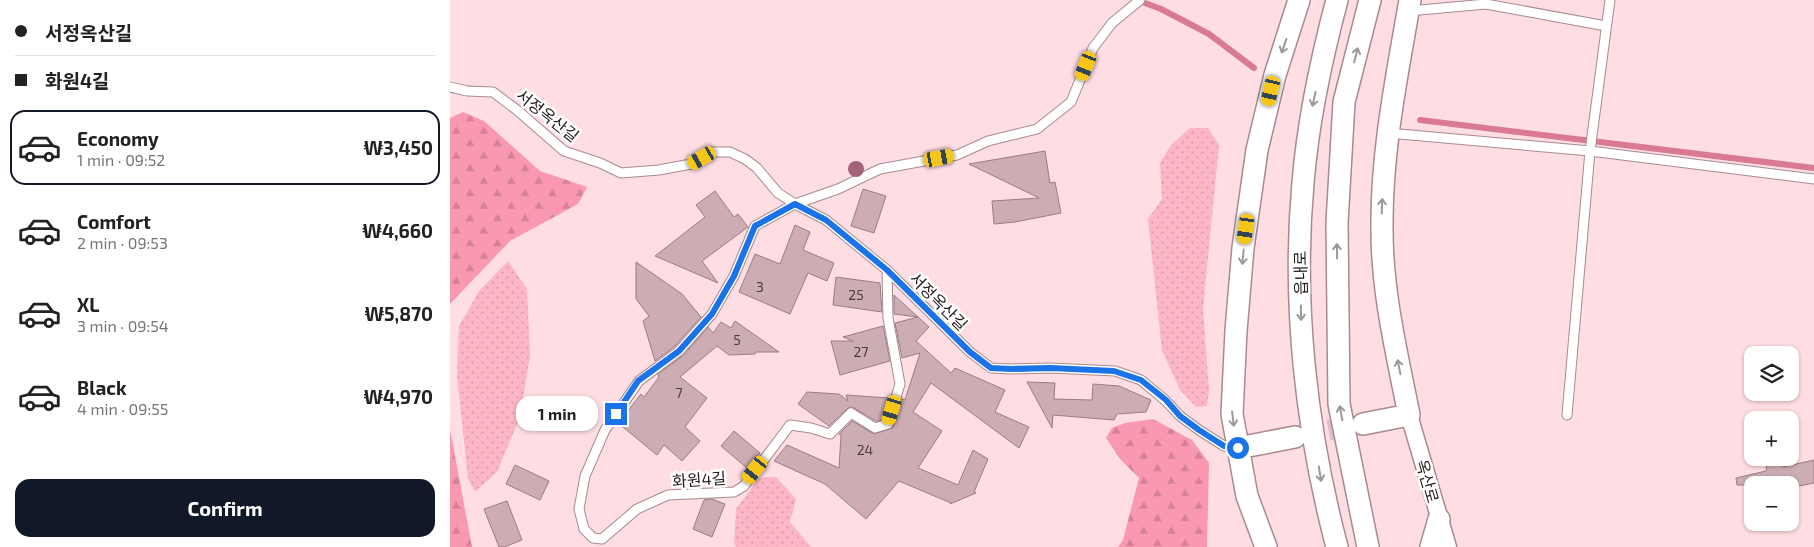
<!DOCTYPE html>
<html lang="en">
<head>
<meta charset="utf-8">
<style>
	body { margin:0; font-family:"Exo 2","Noto Sans KR",sans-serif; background:#f2f2f2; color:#222; height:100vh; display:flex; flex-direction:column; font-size:19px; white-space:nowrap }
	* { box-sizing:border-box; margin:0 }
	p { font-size:16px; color:#767676 }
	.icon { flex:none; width:28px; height:28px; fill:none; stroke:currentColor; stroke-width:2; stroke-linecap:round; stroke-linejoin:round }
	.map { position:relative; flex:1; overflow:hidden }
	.details { display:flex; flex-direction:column; background:#fff; width:450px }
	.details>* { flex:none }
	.banner { display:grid; align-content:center; height:110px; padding:0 15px; background:#fff }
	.controls { position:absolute; left:1294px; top:346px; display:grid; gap:10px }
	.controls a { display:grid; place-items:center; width:55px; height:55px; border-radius:10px; background:#fff; box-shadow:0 1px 4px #0004; font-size:25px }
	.end { position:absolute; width:22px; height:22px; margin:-11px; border:6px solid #1a73e8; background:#fff; box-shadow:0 0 0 2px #fff }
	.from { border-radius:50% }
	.bubble { position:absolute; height:35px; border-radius:15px; background:#fff; box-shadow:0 1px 4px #0004; font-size:16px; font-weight:700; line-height:35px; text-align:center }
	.car { position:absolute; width:15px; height:30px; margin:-15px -8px; border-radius:6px; box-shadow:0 0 4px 1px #0007; background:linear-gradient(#f5c518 24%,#345 0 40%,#f5c518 0 76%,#345 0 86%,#f5c518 0) }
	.banner b { display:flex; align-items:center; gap:18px; height:48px; font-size:19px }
	.banner b+b { border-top:1px solid #e0e0e0 }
	.banner i { width:12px; height:12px; background:#222 }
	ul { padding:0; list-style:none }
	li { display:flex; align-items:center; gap:15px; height:75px; margin:0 10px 8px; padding:0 5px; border:2px solid transparent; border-radius:15px }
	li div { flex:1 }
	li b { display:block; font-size:19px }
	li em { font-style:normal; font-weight:700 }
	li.current { border-color:#111827 }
	li>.icon { width:45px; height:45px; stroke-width:1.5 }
	.cta { display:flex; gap:10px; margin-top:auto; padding:10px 15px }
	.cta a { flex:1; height:58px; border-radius:15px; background:#111827; color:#fff; font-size:20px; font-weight:700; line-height:58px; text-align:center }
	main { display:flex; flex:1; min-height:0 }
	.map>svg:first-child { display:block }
</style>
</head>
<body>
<main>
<section class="details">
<div class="banner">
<b><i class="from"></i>서정옥산길</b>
<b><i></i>화원4길</b>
</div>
<ul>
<li class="current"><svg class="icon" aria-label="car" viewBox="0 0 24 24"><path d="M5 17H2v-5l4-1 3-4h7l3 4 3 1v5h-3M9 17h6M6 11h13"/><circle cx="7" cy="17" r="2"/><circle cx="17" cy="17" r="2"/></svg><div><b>Economy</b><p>1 min · 09:52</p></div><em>₩3,450</em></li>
<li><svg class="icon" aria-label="car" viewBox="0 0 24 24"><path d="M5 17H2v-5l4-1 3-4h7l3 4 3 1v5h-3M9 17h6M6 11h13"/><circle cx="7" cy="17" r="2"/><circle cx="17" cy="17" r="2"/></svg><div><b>Comfort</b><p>2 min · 09:53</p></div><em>₩4,660</em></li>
<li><svg class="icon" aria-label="car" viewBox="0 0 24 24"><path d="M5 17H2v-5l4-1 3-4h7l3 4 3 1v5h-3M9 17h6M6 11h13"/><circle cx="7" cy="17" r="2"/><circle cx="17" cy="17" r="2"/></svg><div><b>XL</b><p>3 min · 09:54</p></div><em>₩5,870</em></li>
<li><svg class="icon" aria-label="car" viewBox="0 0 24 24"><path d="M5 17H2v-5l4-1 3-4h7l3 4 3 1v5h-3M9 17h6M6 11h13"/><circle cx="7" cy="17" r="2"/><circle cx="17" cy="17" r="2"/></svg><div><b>Black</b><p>4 min · 09:55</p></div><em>₩4,970</em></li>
</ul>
<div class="cta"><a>Confirm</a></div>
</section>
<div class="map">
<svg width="1364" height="547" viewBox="0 0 1364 547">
	<defs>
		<pattern id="grass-dots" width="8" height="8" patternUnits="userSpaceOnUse" patternTransform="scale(1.25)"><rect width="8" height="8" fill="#fcb6c5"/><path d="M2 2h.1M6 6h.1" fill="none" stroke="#d89ca9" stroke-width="1.8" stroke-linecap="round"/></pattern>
		<pattern id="forest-firs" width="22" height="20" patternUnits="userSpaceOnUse" patternTransform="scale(1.25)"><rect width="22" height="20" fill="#f998af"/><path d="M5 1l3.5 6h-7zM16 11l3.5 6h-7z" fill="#d58296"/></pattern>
	</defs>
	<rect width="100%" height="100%" fill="#fedde3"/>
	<path fill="url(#grass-dots)" d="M740,128H758L769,145L753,308L759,390L757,406L746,407L730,390L712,350L698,219L712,199L710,163L721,145Z
		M58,261L77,289L80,355L70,417L47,472L25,492L18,478L7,376L9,326L29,291Z
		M326,477L346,499L340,522L361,547H286L284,543L286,509L309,478Z"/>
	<path fill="url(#forest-firs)" d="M13,112L34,121L90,171L137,187L128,204L60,241L0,304V118Z
		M703,419L742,440L759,463L757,547H668L673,540L689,478L671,460L656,438L662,428L675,423Z
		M0,429L22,547H0Z"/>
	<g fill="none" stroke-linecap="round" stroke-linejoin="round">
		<path stroke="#d97a92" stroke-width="6" d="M687,0L711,9L759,34L804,68
			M970,120L1364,168"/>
	</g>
	<path fill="#ccadb4" stroke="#9a7d83" d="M595,151L600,183L605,182L611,213L565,222L544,224L542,201L589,198L519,164Z
		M413,189L436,196L424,233L401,226Z
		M265,191L284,217L288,214L298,227L252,261L268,283L205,256L255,217L246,205Z
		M345,225L360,232L353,250L384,263L377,281L358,273L340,314L289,292L305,254L330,264Z
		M186,262L232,294L251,317L225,346L205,361L193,321L199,316L186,299Z
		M386,277L430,283L432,312L383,305Z
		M444,295L479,327L466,341L501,373L505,368L555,390L545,412L579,427L569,448L481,383L463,412L492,431L468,468L508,485L523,450L538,459L524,492L526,493L500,504L501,503L449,481L416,519L375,484L324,461L337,445L389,468L391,435L389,434L402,421L424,434L443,428L452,399L455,400L470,353L452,358L445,323L468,317L444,314Z
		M285,321L329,352H306L305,354L279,355L267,346L230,377L257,398L235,427L250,441L232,461L214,445L207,455L168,423L191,394L194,397L209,377L208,374L234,355L258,327L263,333L271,322L281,328Z
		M433,326L440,361L390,375L381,341H403L393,337Z
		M577,382L605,383L604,399L642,400L643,384L669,386L701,400L696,412L667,414L664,420L603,415L602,428Z
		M357,392L389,394L398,401L396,395L439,398L433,419L426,421L404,408L399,407L379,426L348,404Z
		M284,431L310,453L297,468L271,446Z
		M1318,458H1334L1333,467L1364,460V483L1340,488V485H1287L1286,478L1316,471Z
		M65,465L99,481L90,500L56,484Z
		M262,499L275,504L262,537L243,529L254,500Z
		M57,501L72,540L54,547H49L34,509Z"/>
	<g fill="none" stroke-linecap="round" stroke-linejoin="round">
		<path stroke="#ddbfc5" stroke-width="21" stroke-dasharray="21 11" stroke-linecap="butt" d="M847,436L910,424"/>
		<defs>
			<path id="service" d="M959,11L1036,4L1156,26
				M0,87L17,91L43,92L67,110L114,151L150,163L171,173L209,170L241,164L262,152H280L295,159L307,168L328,193L345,204L376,220L437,270L520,352L541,368L561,369L601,368L665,371L691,380L716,401L730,416L749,430L774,446L788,448
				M938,133L1140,151L1364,179
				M437,270L438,318L450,384L438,424L425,428L401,413L380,434L361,428L340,425L294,486L284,492L218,495L187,509L152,539L143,538L134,529L129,509L135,476L155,430L189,381L229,351L262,314L284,276L305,226L345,204L388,189L430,169L507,155L538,141L587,129L621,102L643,48L662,23L690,0
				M1117,415L1140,151L1160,0"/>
			<path id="minor" d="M959,415L998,547"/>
			<path id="tertiary" d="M887,0C871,60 858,121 853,183C842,303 856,430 887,547
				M913,424L959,415C947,354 932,293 932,230C931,152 947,76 960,0
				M788,448L845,437
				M816,547L797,496L782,414L786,331L793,248L807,150L825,75L849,0
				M918,547L889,404L887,223L894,102L920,0
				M981,547L989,519"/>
		</defs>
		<use href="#service" stroke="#a88a90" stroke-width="11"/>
		<use href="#minor" stroke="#a88a90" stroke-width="19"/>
		<use href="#tertiary" stroke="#a88a90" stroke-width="24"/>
		<use href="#service" stroke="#fff" stroke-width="9"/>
		<use href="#minor" stroke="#fff" stroke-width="16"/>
		<use href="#tertiary" stroke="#fff" stroke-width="21"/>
	</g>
	<circle fill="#a26379" cx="406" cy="169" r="8"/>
	<defs><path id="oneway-shaft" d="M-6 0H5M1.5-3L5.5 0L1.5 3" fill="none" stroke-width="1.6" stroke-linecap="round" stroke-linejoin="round" transform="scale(1.25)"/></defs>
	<g stroke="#9c9798">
		<use href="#oneway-shaft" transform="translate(834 46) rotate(109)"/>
		<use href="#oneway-shaft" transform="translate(906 55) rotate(-76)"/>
		<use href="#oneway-shaft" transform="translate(864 99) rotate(102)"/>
		<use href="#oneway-shaft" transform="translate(932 206) rotate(-88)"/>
		<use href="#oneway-shaft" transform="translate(887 251) rotate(-91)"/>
		<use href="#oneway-shaft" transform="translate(793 257) rotate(95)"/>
		<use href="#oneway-shaft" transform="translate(851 313) rotate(89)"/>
		<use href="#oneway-shaft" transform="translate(949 367) rotate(-101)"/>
		<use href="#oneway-shaft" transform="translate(891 413) rotate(-101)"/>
		<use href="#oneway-shaft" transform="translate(783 419) rotate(83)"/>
		<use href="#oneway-shaft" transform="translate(870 474) rotate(81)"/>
	</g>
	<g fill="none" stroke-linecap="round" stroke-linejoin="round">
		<path stroke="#1a73e8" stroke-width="6" d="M166,414L188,381L229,351L262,314L284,276L305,226L345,204L376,220L437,270L520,352L541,368L561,369L601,368L664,371L691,380L716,400L730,416L749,430L774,446L788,448"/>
	</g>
	<g text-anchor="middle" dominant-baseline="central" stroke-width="5" stroke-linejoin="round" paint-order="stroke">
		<g font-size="14" fill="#4d3d40">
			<text x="310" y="286">3</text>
			<text x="406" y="294">25</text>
			<text x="287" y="339">5</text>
			<text x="411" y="351">27</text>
			<text x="229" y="392">7</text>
			<text x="415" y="449">24</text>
		</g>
		<g font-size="16" fill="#23181a" stroke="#fff">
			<text transform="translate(98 115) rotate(38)">서정옥산길</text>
			<text transform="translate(850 273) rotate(-91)">읍내로</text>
			<text transform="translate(489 301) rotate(45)">서정옥산길</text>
			<text transform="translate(249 479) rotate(-4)">화원4길</text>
			<text transform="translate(978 481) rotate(74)">옥산로</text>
		</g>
	</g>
</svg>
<div class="controls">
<a><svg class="icon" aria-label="layers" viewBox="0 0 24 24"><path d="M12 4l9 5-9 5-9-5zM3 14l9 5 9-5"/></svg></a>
<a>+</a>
<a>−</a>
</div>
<i class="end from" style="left:788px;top:448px"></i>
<i class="end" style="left:166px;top:414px"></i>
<div class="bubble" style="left:66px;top:396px;width:82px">1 min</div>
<i class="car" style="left:636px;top:66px;rotate:202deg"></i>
<i class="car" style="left:821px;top:91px;rotate:193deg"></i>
<i class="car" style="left:252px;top:158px;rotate:240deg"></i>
<i class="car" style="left:489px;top:158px;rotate:80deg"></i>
<i class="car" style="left:796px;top:229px;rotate:188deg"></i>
<i class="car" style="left:442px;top:410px;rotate:197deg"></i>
<i class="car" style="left:305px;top:470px;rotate:218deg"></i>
</div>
</main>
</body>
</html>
